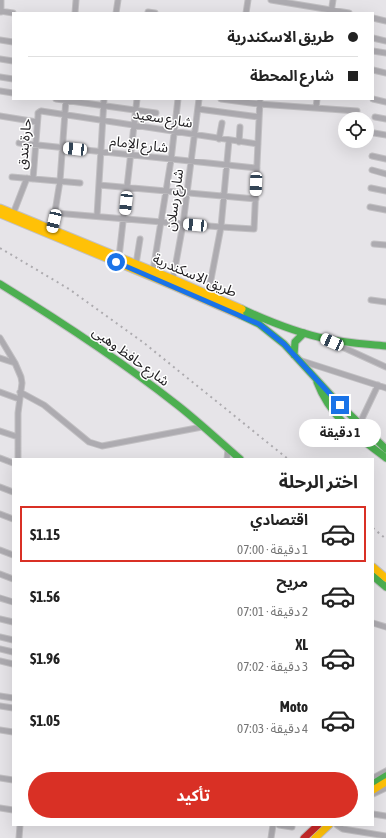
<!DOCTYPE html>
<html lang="ar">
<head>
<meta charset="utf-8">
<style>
	body { margin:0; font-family:"Asap Condensed","Noto Sans Arabic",sans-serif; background:#f2f2f2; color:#222; direction:rtl; height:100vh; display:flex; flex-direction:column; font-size:15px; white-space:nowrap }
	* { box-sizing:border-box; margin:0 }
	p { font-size:13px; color:#767676 }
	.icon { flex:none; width:22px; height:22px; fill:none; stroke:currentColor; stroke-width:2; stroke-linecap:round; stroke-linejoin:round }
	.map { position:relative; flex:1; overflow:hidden; direction:ltr }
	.side { position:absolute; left:12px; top:458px; width:362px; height:368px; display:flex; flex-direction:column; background:#fff; border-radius:0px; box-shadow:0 4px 16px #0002; direction:rtl }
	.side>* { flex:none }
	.guide { position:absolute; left:12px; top:12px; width:362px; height:88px; border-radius:0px; box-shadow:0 4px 16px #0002; direction:rtl; display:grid; align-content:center; height:88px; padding:0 16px; background:#fff }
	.controls { position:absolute; left:338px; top:112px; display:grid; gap:8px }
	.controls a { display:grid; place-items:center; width:36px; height:36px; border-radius:50%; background:#fff; box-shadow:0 4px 16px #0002; font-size:20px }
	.end { position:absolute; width:18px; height:18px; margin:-9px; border:5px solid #1a73e8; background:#fff; box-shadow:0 0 0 2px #fff }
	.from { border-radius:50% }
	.bubble { position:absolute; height:28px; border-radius:14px; background:#fff; box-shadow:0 4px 16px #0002; font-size:13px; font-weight:700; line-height:28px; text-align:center; direction:rtl }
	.car { position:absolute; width:12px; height:24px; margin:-12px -6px; border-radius:5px; box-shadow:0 0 3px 1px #0007; background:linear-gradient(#fff 24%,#345 0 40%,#fff 0 76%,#345 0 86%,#fff 0) }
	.guide b { display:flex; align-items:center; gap:14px; height:38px; font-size:15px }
	.guide b+b { border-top:1px solid #e0e0e0 }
	.guide i { width:10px; height:10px; background:#222 }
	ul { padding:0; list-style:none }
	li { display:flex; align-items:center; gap:12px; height:56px; margin:0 8px 6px; padding:0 8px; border:2px solid transparent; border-radius:0px }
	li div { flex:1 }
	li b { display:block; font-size:15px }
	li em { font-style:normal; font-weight:700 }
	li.active { border-color:#d93025 }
	li>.icon { width:36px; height:36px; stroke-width:1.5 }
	h2 { padding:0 16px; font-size:18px; line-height:48px }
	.cta { display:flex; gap:8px; margin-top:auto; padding:8px 16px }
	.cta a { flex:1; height:46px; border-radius:24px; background:#d93025; color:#fff; font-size:16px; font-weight:700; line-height:46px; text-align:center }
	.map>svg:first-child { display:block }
</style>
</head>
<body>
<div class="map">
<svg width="386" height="838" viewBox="0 0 386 838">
	<rect width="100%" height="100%" fill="#e6e4e8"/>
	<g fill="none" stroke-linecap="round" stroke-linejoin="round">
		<defs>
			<path id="street" d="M271,0L349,13
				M0,11L13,13
				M1,12V0
				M148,12L155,13
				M75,13L76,0
				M116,13L118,0
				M246,13L248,0
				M331,13L333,0
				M373,18L386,21
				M373,38L386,41
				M0,40L13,42
				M373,51L386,53
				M0,59L13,61
				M373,70L386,73
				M0,77L13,79
				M0,91L13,93
				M56,99L156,113
				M221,99L259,104L357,111
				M373,99L386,102
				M316,108L317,99
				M198,109L259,117
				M0,116L37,122
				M375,117L386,119
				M374,133L386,135
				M219,139L222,123
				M239,142L240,127
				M19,143L257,168
				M372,156L386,159
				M372,170L386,174
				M12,177L80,183
				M33,179L38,116V113L41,111L258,144
				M99,185L256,199
				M371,188L386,191
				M370,207L386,210
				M55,213L221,227L254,229L260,99
				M13,214L27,178
				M97,216L104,99
				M52,230L60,181L66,99
				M374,244L386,245
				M119,257L137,99
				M136,264L140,239
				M153,271L171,160L178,99
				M173,279L183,224L199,99
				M208,295L221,227L229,140
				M371,300L386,302
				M0,338L15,363L21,377L22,383L18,413V459
				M327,340L386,367
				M0,358L15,363
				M299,360L386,388
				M0,392L19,399
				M20,392L44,405L89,442L102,446L202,427
				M359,425L378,385
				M0,431L18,437
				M0,458L13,463
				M227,459L228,449
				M0,487L13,492
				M0,514L13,519
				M0,550L13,555
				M0,574L13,579
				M0,598L13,602
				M0,619L13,622
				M373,623L386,627
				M0,637L13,640
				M0,649L13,652
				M0,661L13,664
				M0,696L13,698
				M0,706L13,708
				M0,730L13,732
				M0,778L13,780
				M373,778L386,771
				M373,794L386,788
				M0,808L13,810
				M373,814L386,816
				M279,825L292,827
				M337,825L343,829L386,836
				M19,838L20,825
				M271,838L273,825"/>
			<path id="fast" d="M0,284C60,321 120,360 176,404C198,421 219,441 240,459
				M242,309C270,322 297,333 327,339C346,343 367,344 386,346
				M240,315L259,324L284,344L340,405L386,449
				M294,355L295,342L304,333
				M317,382C330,417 357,436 386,458
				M373,576L386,587
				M373,784L386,776"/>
			<path id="slow" d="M0,208L173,279L242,309
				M0,214L171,285L240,315
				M373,567L386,578
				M373,790L386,782
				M315,838L329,825"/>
			<path id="jam" d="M304,838L318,825"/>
		</defs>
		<use href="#street" stroke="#c2c0c3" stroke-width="7"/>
		<use href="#fast" stroke="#c2c0c3" stroke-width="9"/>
		<use href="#slow" stroke="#c2c0c3" stroke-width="9"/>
		<use href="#jam" stroke="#c2c0c3" stroke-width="9"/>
		<use href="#street" stroke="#adabb0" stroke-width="5"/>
		<use href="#fast" stroke="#4caf50" stroke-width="7"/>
		<use href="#slow" stroke="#ffc107" stroke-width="7"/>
		<use href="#jam" stroke="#c62828" stroke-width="7"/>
		<path stroke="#adabaf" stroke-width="2" stroke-dasharray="2 4" stroke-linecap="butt" d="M0,248L69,289L144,343L288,459
			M373,528L386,539"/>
	</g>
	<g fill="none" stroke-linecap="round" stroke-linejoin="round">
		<path stroke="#1a73e8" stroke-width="5" d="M116,262L259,324L284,344L340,405"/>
	</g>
	<g text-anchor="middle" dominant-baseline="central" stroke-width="3" stroke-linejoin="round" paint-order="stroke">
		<g font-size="14" fill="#1c1a1d" stroke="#fff">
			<text transform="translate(163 118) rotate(9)">شارع سعيد</text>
			<text transform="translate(24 144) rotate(-85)">حارة بندق</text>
			<text transform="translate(139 144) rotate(7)">شارع الإمام</text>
			<text transform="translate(174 200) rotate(-82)">شارع رسلان</text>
			<text transform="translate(195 275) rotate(23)">طريق الاسكندرية</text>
			<text transform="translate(131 356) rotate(36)">شارع حافظ وهبى</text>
		</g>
	</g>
</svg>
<div class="controls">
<a><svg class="icon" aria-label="locate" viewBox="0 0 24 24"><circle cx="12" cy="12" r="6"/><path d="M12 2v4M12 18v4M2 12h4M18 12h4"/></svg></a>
</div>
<i class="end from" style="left:116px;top:262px"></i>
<i class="end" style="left:340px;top:405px"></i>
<div class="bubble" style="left:299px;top:419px;width:82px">1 دقيقة</div>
<i class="car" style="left:75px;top:149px;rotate:276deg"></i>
<i class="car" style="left:256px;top:184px;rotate:182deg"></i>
<i class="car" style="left:126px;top:203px;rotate:186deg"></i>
<i class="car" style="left:54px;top:221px;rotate:193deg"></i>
<i class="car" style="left:195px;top:225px;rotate:275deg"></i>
<i class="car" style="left:332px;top:342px;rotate:294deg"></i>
<div class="guide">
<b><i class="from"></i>طريق الاسكندرية</b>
<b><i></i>شارع المحطة</b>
</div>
<section class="side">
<h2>اختر الرحلة</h2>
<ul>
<li class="active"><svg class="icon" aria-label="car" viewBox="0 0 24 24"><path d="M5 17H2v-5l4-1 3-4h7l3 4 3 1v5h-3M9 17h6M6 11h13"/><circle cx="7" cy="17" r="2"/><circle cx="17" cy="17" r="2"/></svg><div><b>اقتصادي</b><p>1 دقيقة · 07:00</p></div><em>$1.15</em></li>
<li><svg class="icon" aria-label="car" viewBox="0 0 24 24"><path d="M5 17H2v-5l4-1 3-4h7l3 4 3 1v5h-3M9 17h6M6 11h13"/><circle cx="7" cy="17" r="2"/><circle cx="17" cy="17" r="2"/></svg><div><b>مريح</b><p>2 دقيقة · 07:01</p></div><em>$1.56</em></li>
<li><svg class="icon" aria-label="car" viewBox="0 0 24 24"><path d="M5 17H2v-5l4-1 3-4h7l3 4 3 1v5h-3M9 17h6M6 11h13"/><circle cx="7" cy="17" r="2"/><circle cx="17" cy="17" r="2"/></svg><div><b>XL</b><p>3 دقيقة · 07:02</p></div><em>$1.96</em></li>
<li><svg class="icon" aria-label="car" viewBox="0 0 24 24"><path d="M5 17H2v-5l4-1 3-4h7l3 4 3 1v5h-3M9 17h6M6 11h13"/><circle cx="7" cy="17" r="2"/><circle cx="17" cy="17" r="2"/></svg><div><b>Moto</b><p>4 دقيقة · 07:03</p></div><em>$1.05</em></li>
</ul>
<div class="cta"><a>تأكيد</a></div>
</section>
</div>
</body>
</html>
